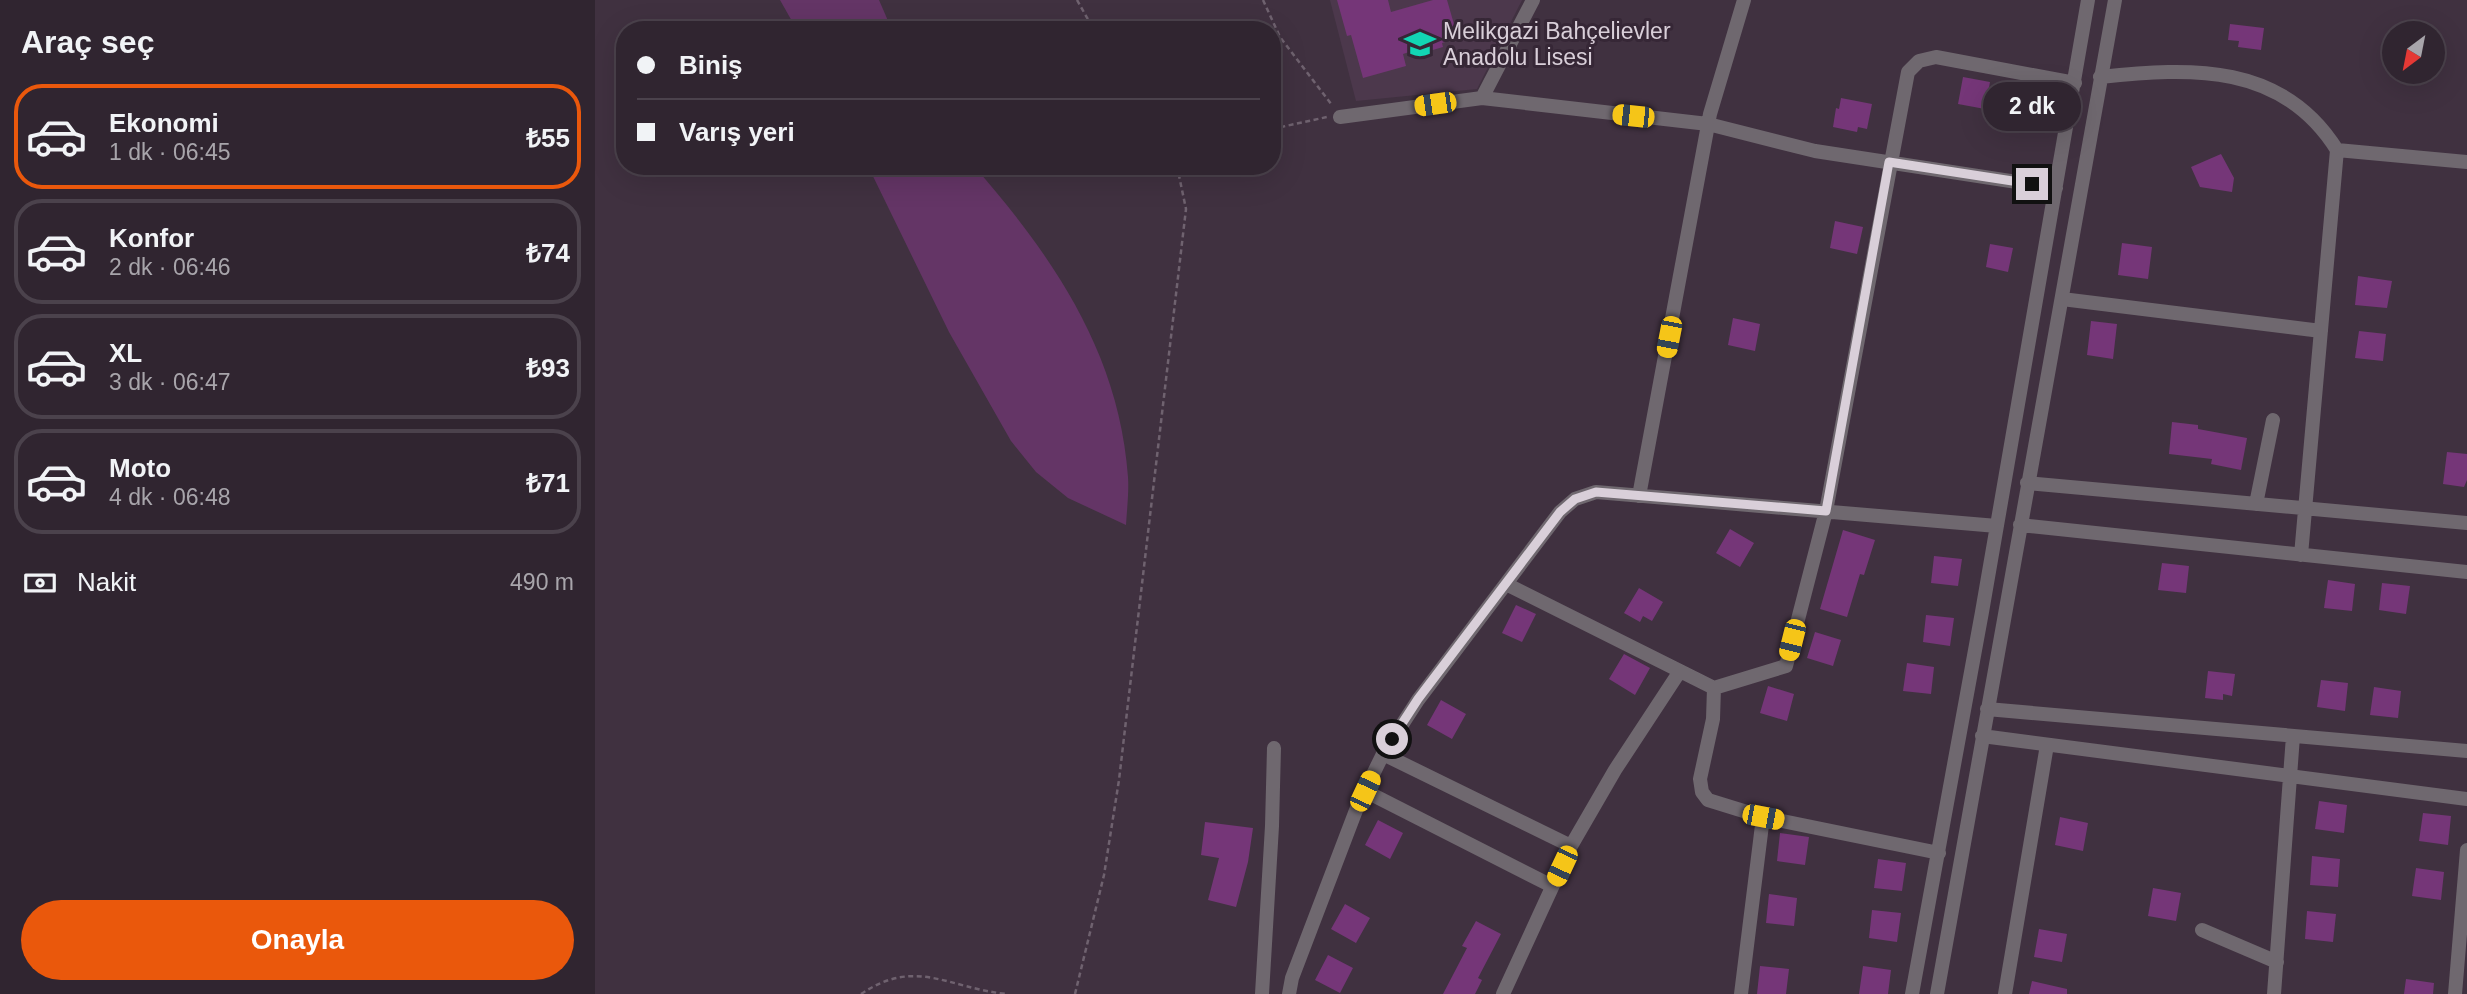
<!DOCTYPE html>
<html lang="tr">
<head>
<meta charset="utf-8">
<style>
	body { margin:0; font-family:Arial,sans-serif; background:#3c313c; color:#f1f3f6; height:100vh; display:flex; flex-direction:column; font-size:26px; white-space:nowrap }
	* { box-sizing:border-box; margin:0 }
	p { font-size:23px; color:#a8a5ab }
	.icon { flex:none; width:38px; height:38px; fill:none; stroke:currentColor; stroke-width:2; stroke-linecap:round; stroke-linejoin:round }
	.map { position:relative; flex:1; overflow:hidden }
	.sheet { display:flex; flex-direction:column; background:#302530; width:595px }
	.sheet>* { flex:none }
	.guide { position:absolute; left:21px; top:21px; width:665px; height:154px; border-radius:28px; box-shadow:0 7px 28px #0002,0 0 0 2px #4b424c; display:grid; align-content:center; height:154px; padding:0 21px; background:#302530 }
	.needle { width:46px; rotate:212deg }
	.controls { position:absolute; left:1787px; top:21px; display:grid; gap:14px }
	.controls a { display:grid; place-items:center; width:63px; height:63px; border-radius:50%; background:#302530; box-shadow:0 7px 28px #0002,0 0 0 2px #4b424c; font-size:35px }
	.end { position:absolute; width:32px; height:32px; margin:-16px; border:9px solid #d9cfd9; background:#111; box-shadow:0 0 0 4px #111 }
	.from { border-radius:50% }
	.bubble { position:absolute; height:49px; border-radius:24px; background:#302530; box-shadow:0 7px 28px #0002,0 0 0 2px #4b424c; font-size:23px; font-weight:700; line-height:49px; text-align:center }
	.car { position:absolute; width:21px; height:42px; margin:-21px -10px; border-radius:9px; box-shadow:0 0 5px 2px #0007; background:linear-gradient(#f5c518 24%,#345 0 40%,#f5c518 0 76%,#345 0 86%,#f5c518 0) }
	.guide b { display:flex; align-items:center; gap:24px; height:66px; font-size:26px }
	.guide b+b { border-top:2px solid #4b424c }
	.guide i { width:18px; height:18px; background:#f1f3f6 }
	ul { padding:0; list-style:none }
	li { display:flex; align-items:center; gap:21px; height:105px; margin:0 14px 10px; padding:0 7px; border:4px solid #4b424c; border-radius:28px }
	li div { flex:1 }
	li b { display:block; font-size:26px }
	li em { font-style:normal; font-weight:700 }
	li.active { border-color:#ea580c }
	li>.icon { width:63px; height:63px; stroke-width:1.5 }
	h2 { padding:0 21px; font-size:32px; line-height:84px }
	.pay { display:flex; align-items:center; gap:18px; height:77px; padding:0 21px; font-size:26px }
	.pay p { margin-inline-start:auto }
	.action { display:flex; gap:14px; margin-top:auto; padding:14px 21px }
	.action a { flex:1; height:80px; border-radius:42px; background:#ea580c; color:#fff; font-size:28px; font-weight:700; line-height:80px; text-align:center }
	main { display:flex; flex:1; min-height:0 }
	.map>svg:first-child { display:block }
</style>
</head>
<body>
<main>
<section class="sheet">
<h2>Araç seç</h2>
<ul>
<li class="active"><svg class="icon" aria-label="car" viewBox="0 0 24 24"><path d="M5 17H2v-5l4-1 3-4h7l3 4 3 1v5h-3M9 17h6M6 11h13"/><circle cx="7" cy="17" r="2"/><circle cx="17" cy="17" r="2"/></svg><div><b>Ekonomi</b><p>1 dk · 06:45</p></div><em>₺55</em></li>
<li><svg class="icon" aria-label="car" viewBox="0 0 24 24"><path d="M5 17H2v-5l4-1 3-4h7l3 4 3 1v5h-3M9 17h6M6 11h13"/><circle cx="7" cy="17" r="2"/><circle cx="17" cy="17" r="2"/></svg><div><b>Konfor</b><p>2 dk · 06:46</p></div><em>₺74</em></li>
<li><svg class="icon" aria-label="car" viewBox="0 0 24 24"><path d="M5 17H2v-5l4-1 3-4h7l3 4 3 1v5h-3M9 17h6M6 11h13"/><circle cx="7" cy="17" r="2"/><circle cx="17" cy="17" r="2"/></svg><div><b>XL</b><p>3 dk · 06:47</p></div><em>₺93</em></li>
<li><svg class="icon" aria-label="car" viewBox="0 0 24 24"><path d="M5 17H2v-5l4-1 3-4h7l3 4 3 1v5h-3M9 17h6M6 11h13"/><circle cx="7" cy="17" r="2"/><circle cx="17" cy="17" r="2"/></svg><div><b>Moto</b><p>4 dk · 06:48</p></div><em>₺71</em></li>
</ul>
<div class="pay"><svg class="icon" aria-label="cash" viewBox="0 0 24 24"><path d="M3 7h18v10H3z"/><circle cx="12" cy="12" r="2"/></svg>Nakit<p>490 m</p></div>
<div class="action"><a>Onayla</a></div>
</section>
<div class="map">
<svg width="1872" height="994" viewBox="0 0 1872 994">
	<rect width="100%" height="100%" fill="#403140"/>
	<path fill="#4c384c" d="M735,0H927L882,89L761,101Z"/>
	<path fill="#643566" d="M185,0H284L297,30H202Z
		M273,166H379C458,257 524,352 533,477C534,492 532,509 531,525L473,498L441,472L416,441L354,332Z"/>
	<path fill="#753678" d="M742,0H793L796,12L838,0H852L863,38L847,43L848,47L831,52L830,47L808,54L811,66L768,78L756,35L752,36Z
		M1635,24L1669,28L1666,50L1643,47L1644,41L1633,40Z
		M1368,77L1395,82L1390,109L1363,104Z
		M1246,98L1277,104L1272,129L1263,127L1262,132L1238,127L1241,108L1244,109Z
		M1626,154L1639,178L1637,192L1605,187L1596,167Z
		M1240,221L1268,227L1262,254L1235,248Z
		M1527,243L1557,247L1553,279L1523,275Z
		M1395,244L1418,248L1413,272L1391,267Z
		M1763,276L1797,281L1792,308L1760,305Z
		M1138,318L1165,324L1160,351L1133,345Z
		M1496,321L1522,324L1518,359L1492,355Z
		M1764,331L1791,334L1788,361L1760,358Z
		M1577,422L1603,425V429L1652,438L1646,470L1616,464L1617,459L1574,454Z
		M1852,452L1872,454V480L1869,487L1848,484Z
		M1135,529L1159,543L1145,567L1121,553Z
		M1248,530L1280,540L1269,575L1265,574L1252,617L1225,609Z
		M1339,556L1367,559L1363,586L1336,583Z
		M1567,563L1594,566L1591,593L1563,590Z
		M1733,580L1760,584L1757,611L1729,608Z
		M1787,583L1815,586L1811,614L1784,610Z
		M1044,588L1068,602L1057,621L1048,616L1045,622L1029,613Z
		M921,605L941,614L927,642L907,633Z
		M1331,615L1359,618L1355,646L1328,642Z
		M1220,632L1246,640L1238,666L1212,658Z
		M1029,654L1055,668L1040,695L1014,679Z
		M1312,663L1339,667L1336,694L1308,691Z
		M1613,671L1640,674L1637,696L1628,694V700L1610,698Z
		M1726,680L1753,683L1750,711L1722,707Z
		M1173,686L1199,694L1192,721L1165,713Z
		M1779,687L1806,691L1803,718L1775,715Z
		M846,700L871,714L857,739L832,725Z
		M1724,801L1752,805L1749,833L1720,829Z
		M1828,813L1856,816L1853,845L1824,841Z
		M1465,817L1493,823L1488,851L1460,845Z
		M783,820L808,833L795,859L770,845Z
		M610,822L658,828L653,862L641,907L613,900L624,858L606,855Z
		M1185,833L1214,837L1210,865L1182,861Z
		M1717,856L1745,859L1743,887L1715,885Z
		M1283,859L1311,863L1307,891L1279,888Z
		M1821,868L1849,872L1846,900L1817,896Z
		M1558,888L1586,893L1581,921L1553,916Z
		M1174,894L1202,898L1199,926L1171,923Z
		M750,904L775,918L761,943L736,929Z
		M1277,910L1306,913L1302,942L1274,938Z
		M1712,911L1741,914L1738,942L1710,939Z
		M881,921L906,934L883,978L887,980L880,994H848L872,948L867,946Z
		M1444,929L1472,934L1467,962L1439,957Z
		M733,955L758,968L745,993L720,980Z
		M1165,966L1194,969L1191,994H1162Z
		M1268,966L1296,970L1293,994H1264Z
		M1811,979L1839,983L1838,994H1809Z
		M1437,981L1472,989V994H1434Z"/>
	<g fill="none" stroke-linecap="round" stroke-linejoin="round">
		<path stroke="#6f626f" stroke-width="2.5" stroke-dasharray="5 3.5" stroke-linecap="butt" d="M482,0L499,30
			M668,0L685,37L737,105
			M677,129L732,117
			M266,994C321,957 352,988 412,994
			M480,994L509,875L524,780L591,209L582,166"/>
		<path stroke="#6f686f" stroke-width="14" d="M1505,77C1596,67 1688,63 1742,150L1872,162
			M887,98L938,0
			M745,117L887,98L1113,124L1220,151L1461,188
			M1467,299L1726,331
			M1432,483L1872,523
			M1044,496L1115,114L1149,0
			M1661,504L1678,420
			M1425,525L1872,572
			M1706,555L1742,150
			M911,584L1119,688L1191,666L1231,511L1313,72L1324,61L1341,57L1480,83
			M1119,688L1118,719L1105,779L1107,792L1113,800L1168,817L1344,853
			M1392,709L1872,751
			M1387,736L1872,799
			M788,754L976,846
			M770,791L957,886
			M1607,930L1682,962
			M667,994L677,826L679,748
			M694,994L697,978L763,805L788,754L823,700L965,512L980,499L1001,492L1402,526
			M908,994L976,846L1020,770L1085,671
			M1146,994L1168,817
			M1317,994L1387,612L1493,0
			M1342,994L1520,0
			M1410,994L1452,745
			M1679,994L1698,736
			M1860,994L1872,850"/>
	</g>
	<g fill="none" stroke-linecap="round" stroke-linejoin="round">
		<path stroke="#d9cfd9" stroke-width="9" d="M797,739L823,699L965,512L980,499L1001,492L1231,511L1294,162L1437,184"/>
	</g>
	<defs>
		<symbol id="school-bare" viewBox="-9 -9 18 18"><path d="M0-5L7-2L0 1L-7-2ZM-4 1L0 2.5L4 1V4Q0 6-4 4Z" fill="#12d5b4" stroke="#362736" stroke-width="2.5" paint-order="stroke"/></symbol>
	</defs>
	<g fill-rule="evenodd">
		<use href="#school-bare" x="803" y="22" width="44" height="44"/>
	</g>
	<g text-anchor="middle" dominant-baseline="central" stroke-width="6" stroke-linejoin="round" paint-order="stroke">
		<g font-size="23" fill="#d9cfd9" stroke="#362736" text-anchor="start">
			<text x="848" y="31">Melikgazi Bahçelievler<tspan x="848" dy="26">Anadolu Lisesi</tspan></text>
		</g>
	</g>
</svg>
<div class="controls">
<a><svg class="needle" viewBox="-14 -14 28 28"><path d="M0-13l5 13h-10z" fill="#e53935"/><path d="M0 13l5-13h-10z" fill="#a8a5ab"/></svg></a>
</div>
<i class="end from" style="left:797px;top:739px"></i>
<i class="end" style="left:1437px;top:184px"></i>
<div class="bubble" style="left:1388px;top:82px;width:98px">2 dk</div>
<i class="car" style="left:840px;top:104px;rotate:262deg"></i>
<i class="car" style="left:1038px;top:116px;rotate:276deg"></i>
<i class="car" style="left:1074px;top:337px;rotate:191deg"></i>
<i class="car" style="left:1197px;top:640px;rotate:194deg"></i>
<i class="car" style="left:770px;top:791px;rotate:25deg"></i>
<i class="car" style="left:1168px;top:817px;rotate:101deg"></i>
<i class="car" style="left:967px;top:866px;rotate:205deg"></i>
<div class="guide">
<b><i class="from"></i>Biniş</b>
<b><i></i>Varış yeri</b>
</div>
</div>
</main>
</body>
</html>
